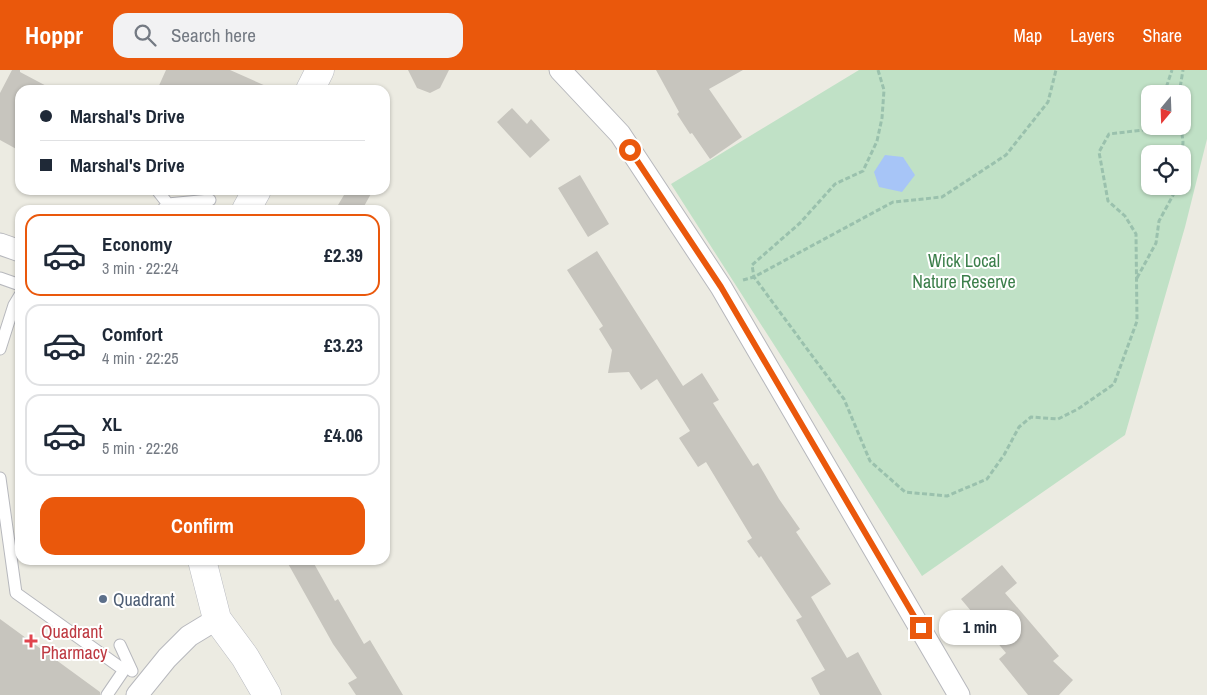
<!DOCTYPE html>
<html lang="en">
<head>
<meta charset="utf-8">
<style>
	body { margin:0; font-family:"Archivo Narrow",sans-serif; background:#f2f2f3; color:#1f2937; height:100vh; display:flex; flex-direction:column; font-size:19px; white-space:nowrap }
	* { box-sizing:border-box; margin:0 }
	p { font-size:16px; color:#747a83 }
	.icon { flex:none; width:28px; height:28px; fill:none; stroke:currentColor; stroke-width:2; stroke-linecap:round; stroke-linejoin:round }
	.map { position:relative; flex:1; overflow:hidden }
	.drawer { position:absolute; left:15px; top:135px; width:375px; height:360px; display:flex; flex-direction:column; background:#fff; border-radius:15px; box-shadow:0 1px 4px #0004 }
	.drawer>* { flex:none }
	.banner { position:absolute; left:15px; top:15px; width:375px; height:110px; border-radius:15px; box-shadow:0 1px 4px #0004; display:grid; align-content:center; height:110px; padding:0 25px; background:#fff }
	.needle { width:32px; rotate:199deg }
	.tools { position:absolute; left:1141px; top:15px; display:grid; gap:10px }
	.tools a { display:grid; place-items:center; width:50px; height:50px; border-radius:10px; background:#fff; box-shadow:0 1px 4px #0004; font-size:25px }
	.end { position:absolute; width:22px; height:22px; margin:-11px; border:6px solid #ea580c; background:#fff; box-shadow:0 0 0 2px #fff }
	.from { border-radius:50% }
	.bubble { position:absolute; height:35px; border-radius:15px; background:#fff; box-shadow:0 1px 4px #0004; font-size:16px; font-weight:800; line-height:35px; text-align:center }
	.banner b { display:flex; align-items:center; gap:18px; height:48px; font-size:19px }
	.banner b+b { border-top:1px solid #e0e1e3 }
	.banner i { width:12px; height:12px; background:#1f2937 }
	ul { padding:9px 0 0; list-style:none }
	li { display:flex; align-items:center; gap:15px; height:82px; margin:0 10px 8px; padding:0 15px; border:2px solid #e0e1e3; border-radius:15px }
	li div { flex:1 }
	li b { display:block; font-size:19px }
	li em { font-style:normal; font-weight:800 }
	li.active { border-color:#ea580c }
	li>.icon { width:45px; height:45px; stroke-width:1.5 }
	.cta { display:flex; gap:10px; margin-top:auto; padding:10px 25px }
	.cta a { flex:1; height:58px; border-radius:15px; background:#ea580c; color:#fff; font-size:20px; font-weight:800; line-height:58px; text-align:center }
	header { display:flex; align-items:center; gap:30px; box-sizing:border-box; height:70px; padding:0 25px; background:#ea580c; color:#fff }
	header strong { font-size:24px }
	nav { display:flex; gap:28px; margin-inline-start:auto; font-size:18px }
	.search { width:350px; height:45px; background:#f2f2f3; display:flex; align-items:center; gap:12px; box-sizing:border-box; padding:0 18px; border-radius:15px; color:#747a83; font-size:19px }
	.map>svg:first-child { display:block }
</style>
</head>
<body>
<header>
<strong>Hoppr</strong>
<div class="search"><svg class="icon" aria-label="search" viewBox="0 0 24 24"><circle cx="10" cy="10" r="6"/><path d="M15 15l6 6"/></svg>Search here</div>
<nav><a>Map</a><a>Layers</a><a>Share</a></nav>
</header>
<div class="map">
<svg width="1207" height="625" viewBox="0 0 1207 625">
	<rect width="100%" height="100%" fill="#ecebe2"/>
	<path fill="#c0e1c6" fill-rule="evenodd" d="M859,0H1207V69L1185,157L1125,365L922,506L671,114ZM1150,24H1182V56H1150ZM1150,84H1182V116H1150Z"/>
	<path fill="#a7c5f7" d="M885,85L903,87L915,105L902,122L879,117L874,102Z"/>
	<path fill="#c7c5be" d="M12,0H20V2L54,20H20V81L0,70V23Z
		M166,0H230L275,20H157Z
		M408,0H449L440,18L430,23L417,18Z
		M656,0H743L709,19L742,67L710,89L692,63L690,64L677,44L679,42Z
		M512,38L527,54L531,49L550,70L530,88L497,52Z
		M580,105L609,154L588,167L558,118Z
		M347,120H373L362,140H335Z
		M597,181L683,316L702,303L719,330L713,333L753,396L758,393L779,429L800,459L796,462L831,514L811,527L847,588L858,582L882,625H820L811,608L825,600L796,550L802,547L761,486L759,488L747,471L752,468L706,392L698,397L679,368L690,361L657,309L641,320L629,302L608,303L612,280L599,259L603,256L567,200Z
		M286,490H312L335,531L338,529L364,574L370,570L403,625H356L348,613L357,608L333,574Z
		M1002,495L1017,513L1005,523L1059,586L1053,591L1073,610L1059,625H1028L999,589L1006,583L961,529Z
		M0,549L100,622V625H0Z"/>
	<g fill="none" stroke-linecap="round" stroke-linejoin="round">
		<defs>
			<path id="lane" d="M157,120L168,134L173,136
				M162,140L168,134L210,130
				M0,208L20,215
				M0,279L14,235L20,225
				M0,408L16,523L124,600
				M120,575L132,601
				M107,625L124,600"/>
			<path id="street" d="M560,0L620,64L721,217L959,625
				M0,174L20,181
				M137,625L167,588L189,566L217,549"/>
			<path id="secondary" d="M310,20L320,0
				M246,140L257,120
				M202,490L217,549L245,587L267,625"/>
		</defs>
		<use href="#lane" stroke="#b7b8bd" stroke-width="13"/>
		<use href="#street" stroke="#b7b8bd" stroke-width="23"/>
		<use href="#secondary" stroke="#b7b9bf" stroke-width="29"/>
		<path stroke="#9ac1ad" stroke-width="3" stroke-dasharray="5 2.5" stroke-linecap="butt" d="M878,0L884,20L882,48L877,71L863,101L835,114L800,153L752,195L754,207L844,329L870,391L905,422L947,426L987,409L1004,385L1019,357L1031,347L1058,349L1078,339L1114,314L1137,251L1136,164L1125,146L1108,131L1099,82L1109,64L1143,60L1150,48
			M1164,24L1172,0
			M1179,24L1183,0
			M1181,56L1183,72L1182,88
			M1137,208L1156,173L1159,151L1178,116
			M743,210L754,207L893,132L942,127L1006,85L1048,32L1056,0"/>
		<use href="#lane" stroke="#fff" stroke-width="11"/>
		<use href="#street" stroke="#fff" stroke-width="21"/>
		<use href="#secondary" stroke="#fff" stroke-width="28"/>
	</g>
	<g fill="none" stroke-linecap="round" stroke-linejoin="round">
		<path stroke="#ea580c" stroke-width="6" d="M630,80L721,217L921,558"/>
	</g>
	<circle fill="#5c6f8a" stroke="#fff" stroke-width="2" cx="103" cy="529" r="5"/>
	<path fill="#e0444e" stroke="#fff" stroke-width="2" d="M28.5 563.5h5v5h5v5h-5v5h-5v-5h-5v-5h5z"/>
	<g text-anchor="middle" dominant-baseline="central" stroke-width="4" stroke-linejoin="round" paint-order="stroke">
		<g font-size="18" fill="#3c7f4b" stroke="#fff">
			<text x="964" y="190">Wick Local<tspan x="964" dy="21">Nature Reserve</tspan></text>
		</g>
		<g font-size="18" fill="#4e5e75" stroke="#fff" text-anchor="start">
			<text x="113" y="529">Quadrant</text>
		</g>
		<g font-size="18" fill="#be3a42" stroke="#fff" text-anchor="start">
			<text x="41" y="561">Quadrant<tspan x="41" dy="21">Pharmacy</tspan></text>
		</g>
	</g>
</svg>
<div class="tools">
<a><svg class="needle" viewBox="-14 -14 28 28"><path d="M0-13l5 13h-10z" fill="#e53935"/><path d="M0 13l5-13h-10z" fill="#747a83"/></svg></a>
<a><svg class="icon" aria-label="locate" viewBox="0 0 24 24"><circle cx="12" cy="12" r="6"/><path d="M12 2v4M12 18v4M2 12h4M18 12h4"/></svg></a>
</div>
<i class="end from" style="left:630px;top:80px"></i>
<i class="end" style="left:921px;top:558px"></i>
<div class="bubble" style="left:939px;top:540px;width:82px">1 min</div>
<div class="banner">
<b><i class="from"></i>Marshal's Drive</b>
<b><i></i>Marshal's Drive</b>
</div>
<section class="drawer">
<ul>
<li class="active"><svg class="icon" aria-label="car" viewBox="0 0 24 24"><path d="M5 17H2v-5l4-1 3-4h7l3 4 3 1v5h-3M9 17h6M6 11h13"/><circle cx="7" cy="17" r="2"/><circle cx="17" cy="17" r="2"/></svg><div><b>Economy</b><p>3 min · 22:24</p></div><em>£2.39</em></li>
<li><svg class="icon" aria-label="car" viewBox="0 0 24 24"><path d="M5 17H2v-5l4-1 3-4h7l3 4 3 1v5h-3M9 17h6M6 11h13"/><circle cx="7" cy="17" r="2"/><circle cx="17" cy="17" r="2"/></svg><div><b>Comfort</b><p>4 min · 22:25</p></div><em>£3.23</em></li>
<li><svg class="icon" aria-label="car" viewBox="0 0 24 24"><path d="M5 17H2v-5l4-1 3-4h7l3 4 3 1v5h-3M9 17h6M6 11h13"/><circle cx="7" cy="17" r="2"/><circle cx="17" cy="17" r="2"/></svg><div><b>XL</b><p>5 min · 22:26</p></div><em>£4.06</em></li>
</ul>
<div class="cta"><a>Confirm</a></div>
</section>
</div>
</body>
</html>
